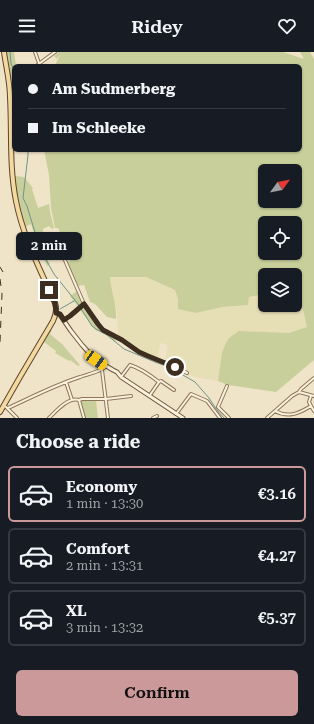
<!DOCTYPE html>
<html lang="en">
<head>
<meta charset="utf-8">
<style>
	body { margin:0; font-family:"Roboto Serif",serif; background:#242831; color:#f1f3f6; height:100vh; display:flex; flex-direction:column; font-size:15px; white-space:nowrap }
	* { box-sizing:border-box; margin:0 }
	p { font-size:13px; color:#9ea1a6 }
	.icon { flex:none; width:22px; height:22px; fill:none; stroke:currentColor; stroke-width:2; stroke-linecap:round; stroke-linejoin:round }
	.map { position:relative; height:366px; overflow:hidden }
	.sheet { display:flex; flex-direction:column; background:#171b24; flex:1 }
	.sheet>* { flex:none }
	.banner { position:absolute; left:12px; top:12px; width:290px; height:88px; border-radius:6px; box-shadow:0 1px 3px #0004; display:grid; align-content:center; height:88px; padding:0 16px; background:#171b24 }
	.needle { width:26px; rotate:57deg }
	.controls { position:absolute; left:258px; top:112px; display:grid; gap:8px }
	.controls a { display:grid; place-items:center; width:44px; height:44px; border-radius:6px; background:#171b24; box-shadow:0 1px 3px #0004; font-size:20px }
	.end { position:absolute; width:18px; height:18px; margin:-9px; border:5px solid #3d2e20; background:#fff; box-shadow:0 0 0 2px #fff }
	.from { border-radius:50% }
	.bubble { position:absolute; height:28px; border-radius:6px; background:#171b24; box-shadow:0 1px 3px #0004; font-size:13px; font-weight:600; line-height:28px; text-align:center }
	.car { position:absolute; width:12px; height:24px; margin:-12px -6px; border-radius:5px; box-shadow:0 0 3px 1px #0007; background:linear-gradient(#f5c518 24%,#345 0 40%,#f5c518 0 76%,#345 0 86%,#f5c518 0) }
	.banner b { display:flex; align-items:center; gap:14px; height:38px; font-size:15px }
	.banner b+b { border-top:1px solid #363941 }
	.banner i { width:10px; height:10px; background:#f1f3f6 }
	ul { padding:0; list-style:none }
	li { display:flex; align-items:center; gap:12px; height:56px; margin:0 8px 6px; padding:0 8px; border:2px solid #363941; border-radius:6px }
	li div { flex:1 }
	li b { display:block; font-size:15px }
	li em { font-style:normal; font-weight:600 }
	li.current { border-color:#cc999b }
	li>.icon { width:36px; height:36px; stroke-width:1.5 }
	h2 { padding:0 16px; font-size:18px; line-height:48px }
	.action { display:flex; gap:8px; margin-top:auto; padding:8px 16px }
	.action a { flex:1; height:46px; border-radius:6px; background:#cc999b; color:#111; font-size:16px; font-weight:600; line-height:46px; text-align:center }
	header { display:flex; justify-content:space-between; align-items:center; height:52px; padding:0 16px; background:#171b24; font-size:18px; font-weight:600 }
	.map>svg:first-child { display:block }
</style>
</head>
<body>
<header><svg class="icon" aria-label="menu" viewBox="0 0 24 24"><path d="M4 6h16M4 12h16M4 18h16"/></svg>Ridey<svg class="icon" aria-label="heart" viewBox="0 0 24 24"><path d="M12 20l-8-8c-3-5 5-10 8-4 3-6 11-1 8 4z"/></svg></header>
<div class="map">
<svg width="314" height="366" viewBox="0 0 314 366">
	<rect width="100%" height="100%" fill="#f0e4c8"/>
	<path fill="#e6deb5" d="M109,225H146L175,238L178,247L196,261L222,255L248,253L249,245L265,242V253H295V249L302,253L308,275L289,281L239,279L229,286L226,291L222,300L218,329L201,326L194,325L178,315L165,309L168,293L160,291L158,306L148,303L139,299L118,285L117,258L112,243Z"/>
	<path fill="#c9cf9b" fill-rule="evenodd" d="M6,0H14L16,14H14V27L12,28L10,27Z
		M58,0H283L304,7L300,0H310L314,7V308L276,340L228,333L218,329L222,300L226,291L229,286L233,283L239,279L289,281L307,275L302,253L295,249V223H265V242L249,245L248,253L222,255L196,261L178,257V247L175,238L146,225H110C111,240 117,253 116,267L107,265L95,252L90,250L84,233L77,234L67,210L70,209L67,203L65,204L61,193L65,190L58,176H55L51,156L49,123L44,98H300V14H55L57,9L61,2L57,7L54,4ZM265,119H295V149H265ZM265,171H295V201H265Z
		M15,124L24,125L33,136L32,137L38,156L49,152L50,160L54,176L52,177L49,174L43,177V180L41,182L44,193L41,196L50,212L47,214L39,197L31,172L25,175C20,158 16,142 15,124Z
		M77,239L88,260L100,277L114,284L116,290L105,282L95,278L70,244Z
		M50,277L52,279L50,282L62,292L80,313L78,314L70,308L69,309L55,301L56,299L44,290L43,292L42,291Z
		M96,348L98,366H85L81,350V349Z"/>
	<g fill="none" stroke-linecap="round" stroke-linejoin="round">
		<path stroke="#6f938a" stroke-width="1" d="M10,0L11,12L14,17
			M28,98V103L23,146L27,154L40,197L54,222L78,252L92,274L96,277L107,283L124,297L155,310L169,315L195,330L209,346L217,358L224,366
			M60,257L74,249"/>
		<defs>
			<path id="minor" d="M35,0L39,11
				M36,14L55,0
				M57,187L64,206L84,252L70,264L64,268
				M84,252L98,272L103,278L122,288L139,300L148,304L175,315L187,321
				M102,318L108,366
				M121,325L130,313C140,316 150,323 159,330L150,343
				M66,330L72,348
				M159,330L161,329L174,338
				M227,334L218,355L229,366
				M299,340L314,344
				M79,348L84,366
				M5,354L17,366
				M311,354L314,359
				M8,356C32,345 55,333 80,325C88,322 101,320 106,314
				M275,359C288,366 298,362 311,354L309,350L311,344
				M176,362L191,342L207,349L220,366
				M49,366C56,359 68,345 79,348L82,347H106L131,344
				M153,366L157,364
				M267,366L292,344L299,340L301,337L314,326"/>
			<path id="secondary" d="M56,261L60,263L71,279L82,293
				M82,293L83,294L90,302L96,308L113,318L117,320L121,325L183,366"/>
			<path id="primary" d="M0,360L20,325L53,269C56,263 57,257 55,251C40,217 23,185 16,149C9,114 12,80 10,45C10,30 6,15 4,0"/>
		</defs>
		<use href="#minor" stroke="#8d765c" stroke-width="4"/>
		<use href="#secondary" stroke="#6f573f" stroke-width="5"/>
		<use href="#primary" stroke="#5b4430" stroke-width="6"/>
		<use href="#minor" stroke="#faf1dc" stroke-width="2"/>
		<use href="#secondary" stroke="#faf1dc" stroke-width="3"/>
		<use href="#primary" stroke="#f3d9a0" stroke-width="4"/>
		<path stroke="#3d2e20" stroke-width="1" stroke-dasharray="7 7" stroke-linecap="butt" d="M0,215L3,220
			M0,227L2,242L0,290"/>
	</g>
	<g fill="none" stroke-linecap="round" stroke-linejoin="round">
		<path stroke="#3d2e20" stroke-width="5" d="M49,238L55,251L56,261L60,262L64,268L70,264L84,252L98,272L103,278L122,288L139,300L148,304L175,315"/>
	</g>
</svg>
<div class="controls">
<a><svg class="needle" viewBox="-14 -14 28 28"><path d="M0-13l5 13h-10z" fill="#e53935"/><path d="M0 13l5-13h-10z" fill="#9ea1a6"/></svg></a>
<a><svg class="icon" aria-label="locate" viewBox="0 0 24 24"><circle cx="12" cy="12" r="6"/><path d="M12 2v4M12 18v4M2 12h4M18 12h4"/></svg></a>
<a><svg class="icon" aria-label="layers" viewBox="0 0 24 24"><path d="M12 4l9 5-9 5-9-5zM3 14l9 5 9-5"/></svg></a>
</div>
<i class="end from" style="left:175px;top:315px"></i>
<i class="end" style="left:49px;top:238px"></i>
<div class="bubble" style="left:16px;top:180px;width:66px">2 min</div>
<i class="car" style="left:96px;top:308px;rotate:124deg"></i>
<div class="banner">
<b><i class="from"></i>Am Sudmerberg</b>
<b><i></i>Im Schleeke</b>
</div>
</div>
<section class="sheet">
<h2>Choose a ride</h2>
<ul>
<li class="current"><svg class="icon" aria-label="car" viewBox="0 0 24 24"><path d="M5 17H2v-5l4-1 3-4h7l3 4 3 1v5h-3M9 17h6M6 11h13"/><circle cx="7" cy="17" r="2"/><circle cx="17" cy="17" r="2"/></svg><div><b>Economy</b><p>1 min · 13:30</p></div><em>€3.16</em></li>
<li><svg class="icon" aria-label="car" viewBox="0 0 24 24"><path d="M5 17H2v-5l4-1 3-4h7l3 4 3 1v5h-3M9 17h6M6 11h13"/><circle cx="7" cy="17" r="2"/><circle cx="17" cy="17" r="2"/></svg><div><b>Comfort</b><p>2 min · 13:31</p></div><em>€4.27</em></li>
<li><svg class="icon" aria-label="car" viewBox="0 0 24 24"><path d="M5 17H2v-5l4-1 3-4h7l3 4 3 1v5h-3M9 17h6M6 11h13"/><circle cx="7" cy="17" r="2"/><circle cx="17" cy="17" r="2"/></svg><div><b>XL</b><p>3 min · 13:32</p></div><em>€5.37</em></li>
</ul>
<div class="action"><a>Confirm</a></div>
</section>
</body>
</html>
